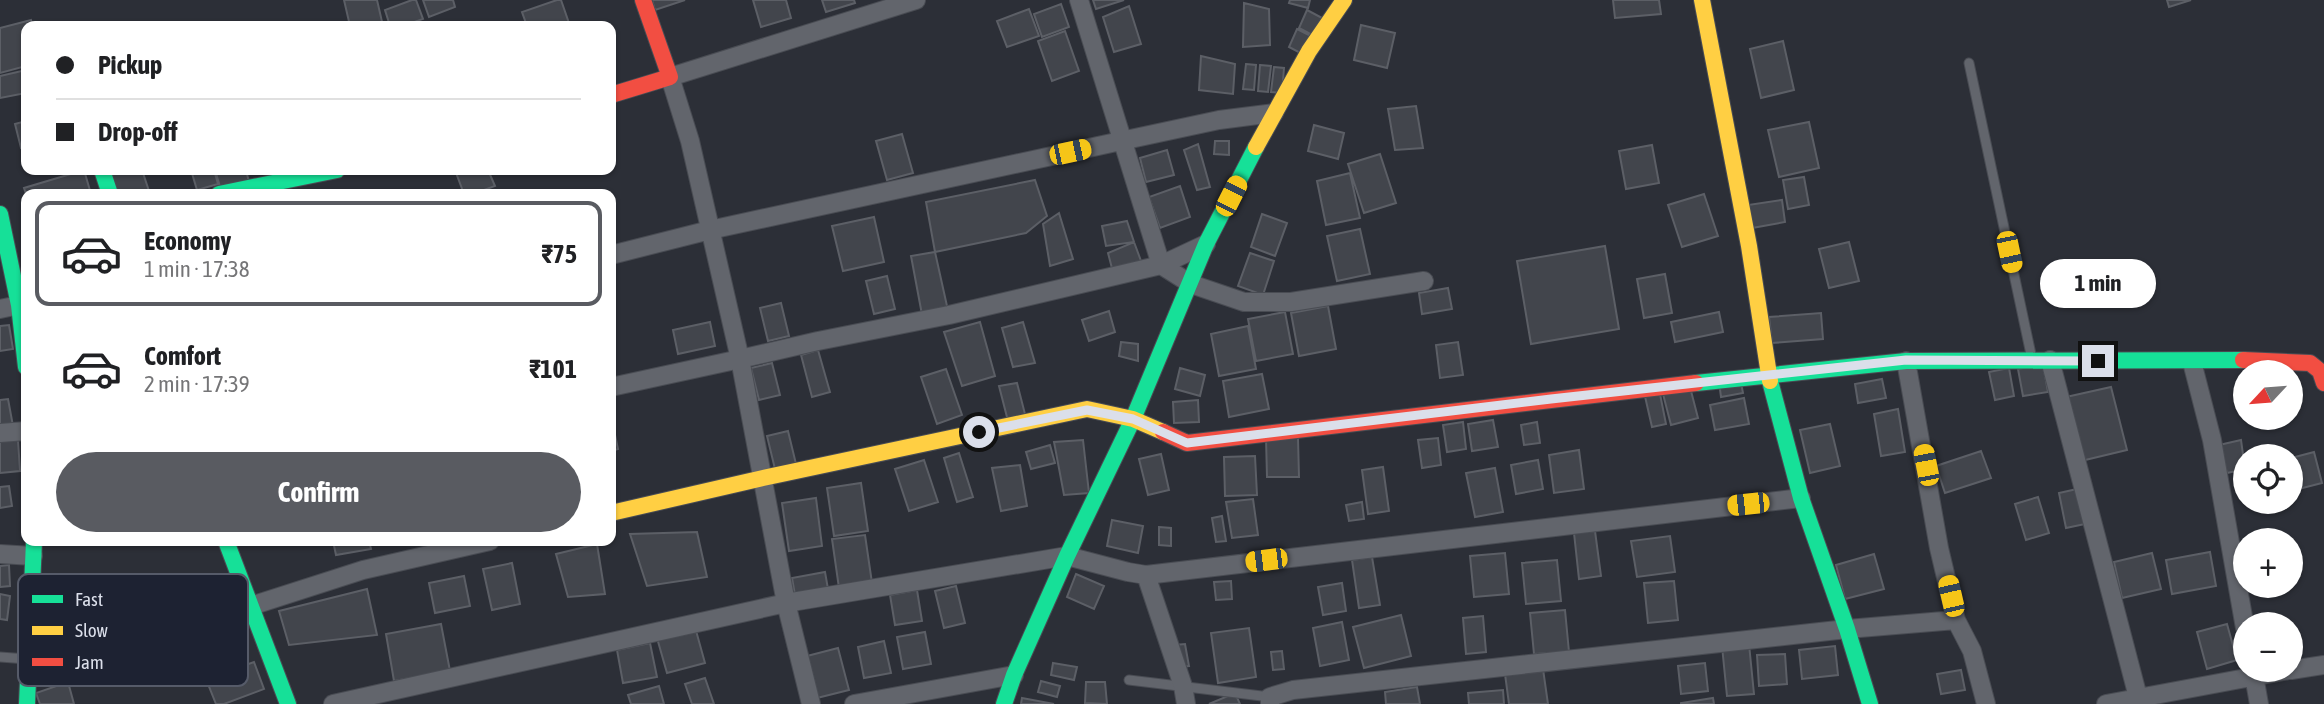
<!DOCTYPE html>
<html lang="en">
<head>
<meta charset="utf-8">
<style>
	body { margin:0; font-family:"Asap Condensed",sans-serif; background:#f2f2f2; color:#202124; height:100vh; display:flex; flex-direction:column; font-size:26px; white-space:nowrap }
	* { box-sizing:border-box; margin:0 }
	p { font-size:23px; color:#757577 }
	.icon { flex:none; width:38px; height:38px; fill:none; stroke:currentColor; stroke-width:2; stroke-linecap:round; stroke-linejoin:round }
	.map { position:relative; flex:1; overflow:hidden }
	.side { position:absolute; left:21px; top:189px; width:595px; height:357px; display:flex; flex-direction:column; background:#fff; border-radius:14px; box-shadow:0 2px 5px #0004 }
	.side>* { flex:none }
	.hud { position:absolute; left:21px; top:21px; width:595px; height:154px; border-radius:14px; box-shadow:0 2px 5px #0004; display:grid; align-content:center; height:154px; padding:0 35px; background:#fff }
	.needle { width:46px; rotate:244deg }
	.fabs { position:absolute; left:2233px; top:360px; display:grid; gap:14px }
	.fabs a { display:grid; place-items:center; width:70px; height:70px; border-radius:50%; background:#fff; box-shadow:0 2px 5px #0004; font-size:35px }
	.end { position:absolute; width:32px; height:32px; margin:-16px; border:9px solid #dbdfea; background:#111; box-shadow:0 0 0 4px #111 }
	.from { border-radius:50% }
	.bubble { position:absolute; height:49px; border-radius:24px; background:#fff; box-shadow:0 2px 5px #0004; font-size:23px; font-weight:700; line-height:49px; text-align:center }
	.car { position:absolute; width:21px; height:42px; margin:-21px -10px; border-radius:9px; box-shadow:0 0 5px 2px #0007; background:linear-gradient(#f5c518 24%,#345 0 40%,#f5c518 0 76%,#345 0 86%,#f5c518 0) }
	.hud b { display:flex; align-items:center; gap:24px; height:66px; font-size:26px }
	.hud b+b { border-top:2px solid #e0e0e0 }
	.hud i { width:18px; height:18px; background:#202124 }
	ul { padding:12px 0 0; list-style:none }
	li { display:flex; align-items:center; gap:21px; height:105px; margin:0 14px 10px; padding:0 21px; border:4px solid transparent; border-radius:14px }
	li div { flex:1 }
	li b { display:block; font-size:26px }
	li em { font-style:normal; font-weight:700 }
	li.on { border-color:#595b61 }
	li>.icon { width:63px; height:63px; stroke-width:1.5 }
	.button { display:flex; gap:14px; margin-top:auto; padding:14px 35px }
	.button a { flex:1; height:80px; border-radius:42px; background:#595b61; color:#fff; font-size:28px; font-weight:700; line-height:80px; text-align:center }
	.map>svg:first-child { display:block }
</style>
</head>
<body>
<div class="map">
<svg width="2324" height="704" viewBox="0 0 2324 704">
	<rect width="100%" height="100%" fill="#2c2f37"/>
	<path fill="#42454c" stroke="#5c5f66" stroke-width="2" d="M344,0H377L383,26H350Z
		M412,0H416L423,19L403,26H390L385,10Z
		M423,0H453L455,7L429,17Z
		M557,0H561L570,26H527L522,12Z
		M652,0H685L655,10Z
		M753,0H786L791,18L761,27Z
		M822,0H854L855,3L826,12Z
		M1093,0H1124L1096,9Z
		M1290,0H1310L1308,8L1289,3Z
		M1613,0H1659L1661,14L1615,18Z
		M2167,0H2191L2169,7Z
		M1244,3L1269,9L1270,45L1243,47Z
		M1061,4L1069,27L1042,37L1034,14Z
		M1129,6L1141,44L1114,52L1103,17Z
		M1029,9L1039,36L1007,47L997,21Z
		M1307,10L1324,19L1316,37L1299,28Z
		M31,20L32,26H26V66L0,73V28Z
		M1361,25L1395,33L1387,68L1354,60Z
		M1297,29L1315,38L1306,56L1289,47Z
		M1065,31L1079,71L1052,81L1038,41Z
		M1783,41L1794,90L1761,98L1750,49Z
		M1201,56L1235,64L1233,94L1199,90Z
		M1246,64L1256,65L1254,90L1243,89Z
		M1260,65L1271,66L1268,92L1258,91Z
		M1274,67L1284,68L1282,93L1271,92Z
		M26,70V93L0,98V76Z
		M1416,106L1423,148L1395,150L1388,109Z
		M26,121V146L21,148L15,124Z
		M1809,122L1819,168L1779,177L1768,130Z
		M1314,125L1344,133L1338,159L1308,151Z
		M902,134L913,173L887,180L876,141Z
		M1215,141H1229V155L1214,154Z
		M1198,144L1210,187L1197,190L1184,150Z
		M1652,145L1659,183L1626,189L1619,151Z
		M1167,150L1174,175L1146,182L1140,158Z
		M1380,154L1396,203L1364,213L1348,164Z
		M84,170L91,194H26L24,188Z
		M108,170H142L150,194H114Z
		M191,170H214L218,184L197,190Z
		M215,170H246L249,182L221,190Z
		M455,170H488L495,186L473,194H464Z
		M1350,173L1360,218L1326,225L1317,181Z
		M1804,177L1809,205L1788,209L1783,180Z
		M1035,180L1047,216L1026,233L935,252L926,202Z
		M1180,186L1190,217L1160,228L1149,197Z
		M1704,194L1718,236L1682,247L1668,205Z
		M1782,200L1785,222L1752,228L1748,205Z
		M1059,213L1073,259L1050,266L1043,224Z
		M1262,214L1287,223L1275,256L1251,247Z
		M874,217L884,262L843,271L832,226Z
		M1127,221L1134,242L1106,246L1102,226Z
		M1360,229L1370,274L1337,281L1327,236Z
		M1134,242L1144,269L1114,276L1108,253Z
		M1849,242L1859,281L1829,288L1819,249Z
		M1605,246L1619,329L1531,344L1517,261Z
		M935,252L949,315L923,320L911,256Z
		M1250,253L1274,261L1263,295L1238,286Z
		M1665,274L1672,313L1644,318L1637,279Z
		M887,276L895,309L874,314L866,281Z
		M1448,288L1452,309L1422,314L1419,293Z
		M781,303L789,336L768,341L760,308Z
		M1328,306L1336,349L1299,356L1291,313Z
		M1109,311L1115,332L1089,341L1082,320Z
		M1285,312L1293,354L1256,361L1248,319Z
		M1719,312L1723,332L1675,342L1671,322Z
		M1821,313L1823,339L1772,343L1769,317Z
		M710,322L715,346L678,354L673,330Z
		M980,322L995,376L962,386L944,332Z
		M1023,322L1035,363L1013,367L1002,328Z
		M9,325L13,349L0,351V326Z
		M1248,326L1256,369L1219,376L1211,334Z
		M1121,342L1138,344V361L1119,356Z
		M1458,342L1463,375L1440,378L1436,345Z
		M818,350L830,392L812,397L801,355Z
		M772,363L780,395L759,400L751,368Z
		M2043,364L2048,392L2023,396L2018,369Z
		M1180,368L1205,375L1200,396L1175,389Z
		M2009,368L2014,396L1995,400L1989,372Z
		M946,369L962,415L937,424L921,377Z
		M1262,374L1269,409L1229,417L1223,381Z
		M1740,378L1743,393L1721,397L1719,382Z
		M1882,379L1886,398L1858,403L1855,384Z
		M1017,383L1026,418L1008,421L999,386Z
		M1690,387L1698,418L1671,425L1663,394Z
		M2111,387L2127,450L2081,461L2066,397Z
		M1659,389L1666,424L1652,427L1644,392Z
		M1744,398L1749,424L1715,430L1710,405Z
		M8,399L13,426L0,428V400Z
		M1198,400L1199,422L1174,423L1173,402Z
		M1898,409L1905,452L1881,456L1874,414Z
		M1493,420L1498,447L1472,451L1468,424Z
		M1463,422L1466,449L1447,452L1443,425Z
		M1537,422L1540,443L1524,445L1521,425Z
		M1830,424L1840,466L1810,473L1800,430Z
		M788,431L796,464L775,469L767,436Z
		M615,435L618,449L611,451V436Z
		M1266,438H1298L1299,477H1267Z
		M1438,438L1441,465L1422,468L1418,440Z
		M18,440L20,471L0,473V441Z
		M1083,440L1089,493L1064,495L1054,442Z
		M2241,440L2245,469L2227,473L2219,445Z
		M1050,445L1055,463L1031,469L1026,452Z
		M1579,450L1584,489L1554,493L1549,455Z
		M1981,451L1991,478L1945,493L1936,466Z
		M2314,452L2322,483L2291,491V458Z
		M959,453L973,497L957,502L944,458Z
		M1161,454L1169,490L1148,495L1139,459Z
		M1255,456L1257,495L1225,496L1224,457Z
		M924,460L938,502L909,511L895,469Z
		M1538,460L1543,489L1516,494L1511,465Z
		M1020,465L1027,506L1001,511L992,468Z
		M1383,467L1389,511L1368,514L1362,470Z
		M1495,468L1503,512L1475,517L1466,473Z
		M861,483L868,531L834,536L827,488Z
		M9,486L12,506L0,508V487Z
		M2077,489L2085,524L2066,528L2059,493Z
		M2038,497L2049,533L2026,540L2015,504Z
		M816,498L822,546L789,551L782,503Z
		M1253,499L1258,535L1232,538L1226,502Z
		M1362,502L1364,519L1349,521L1346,505Z
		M1222,516L1226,541L1216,542L1212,518Z
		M1112,520L1143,526L1138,553L1107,546Z
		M1159,527L1171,528V546L1159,545Z
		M1595,531L1601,576L1579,579L1574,533Z
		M697,532L707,577L647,586L630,534Z
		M865,535L872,583L839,588L832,539Z
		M1670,536L1675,572L1637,577L1631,541Z
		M333,541H369L371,549L336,555Z
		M597,544L605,594L568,597L556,554Z
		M2210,552L2216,586L2172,594L2166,560Z
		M1505,553L1509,594L1474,597L1470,556Z
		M2152,553L2161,589L2122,598L2114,562Z
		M1874,554L1884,589L1845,599L1836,565Z
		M1372,557L1380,605L1359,608L1352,560Z
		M1557,560L1561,601L1526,604L1522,563Z
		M512,563L520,604L492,610L483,569Z
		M9,565L10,586L0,587V566Z
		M825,572L828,589L795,595L792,578Z
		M1076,574L1104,586L1094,609L1067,597Z
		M464,576L470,606L435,613L429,583Z
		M1231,581L1232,599L1216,600L1214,582Z
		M1674,581L1678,620L1648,623L1644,583Z
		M1342,583L1346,611L1323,615L1318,587Z
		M956,586L965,623L944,628L935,591Z
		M367,589L377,635L289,645L279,611Z
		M917,590L922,621L895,625L890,595Z
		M0,594L10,596L7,620L0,619Z
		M1565,610L1569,652L1534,654L1530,613Z
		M1401,615L1411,656L1364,668L1353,627Z
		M1483,616L1486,652L1466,654L1463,618Z
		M1342,622L1349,660L1320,666L1313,628Z
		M441,624L450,671L394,681L386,634Z
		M2227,624L2237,660L2207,669L2197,632Z
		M695,627L705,663L667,673L657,638Z
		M1249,628L1256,677L1218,683L1211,633Z
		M925,632L931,664L903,669L897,637Z
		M884,641L891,673L864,678L858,647Z
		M650,643L657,677L623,683L617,650Z
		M1185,644L1189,666L1179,667L1175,645Z
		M1749,644L1754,694L1727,696L1722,646Z
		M1835,646L1838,675L1802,679L1799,650Z
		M838,648L849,690L817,698L807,656Z
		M1282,651L1284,669L1273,670L1271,652Z
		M1785,654L1787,684L1759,686L1757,655Z
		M254,662L264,689L224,704H216L206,679Z
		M1053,663L1077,667L1074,680L1051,675Z
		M1705,663L1708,691L1681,694L1678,666Z
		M1543,669L1548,704H1509L1505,674Z
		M1961,670L1965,690L1941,694L1937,674Z
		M705,678L714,704H692L685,684Z
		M1041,681L1060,686L1057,697L1038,692Z
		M68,682L74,704H40L36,693Z
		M1086,682H1105L1107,704L1085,703Z
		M659,686L664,704H631L628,695Z
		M1417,687L1420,704H1386L1385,692Z
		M1503,690L1504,704H1469L1468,693Z
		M1235,693L1240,704H1209Z
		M1022,698L1054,704H1021Z
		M1713,698L1714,704H1681V703Z"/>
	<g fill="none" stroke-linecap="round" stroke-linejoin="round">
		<defs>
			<path id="lane" d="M1969,63L2032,359
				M0,657L27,659
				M1129,680L1270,697"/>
			<path id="street" d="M916,0L670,77L690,141L740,359L818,341L949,315L1161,265L1206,244
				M1079,0L1161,265L1191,284L1244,302H1291L1424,281
				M611,255L710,230L1121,141L1219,120L1274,113
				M0,309L19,305
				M2050,360L2138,697
				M1906,361L1939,548L1956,620
				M2192,362L2212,440L2245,628
				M611,387L740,359L786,603L811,704
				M0,433L26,431
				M0,554L33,556
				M1146,575L1183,686L1186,704
				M28,659L159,641L251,606L363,570L490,541
				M2253,670L2259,704
				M2291,670L2324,665
				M333,704L786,603L1067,556L1128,572L1146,575L1801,498
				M854,704L1014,675
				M1270,704V697L1293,690L1847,629L1956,620L1972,651L1986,704
				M2106,704L2289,670"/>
			<path id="fast" d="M102,170L110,194
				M219,194L337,170
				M0,214L19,305L26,367
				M1770,381L1801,498L1847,629L1870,704
				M1696,383L1906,361L2243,360
				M226,541L288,704
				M27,704L34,541
				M1004,704L1014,675L1067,556L1133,419L1206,244L1256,147"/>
			<path id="slow" d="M1702,0L1749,246L1770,381
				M1256,147L1309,51L1344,0
				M611,513L763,478L1087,409L1133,419L1163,432"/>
			<path id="jam" d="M611,95L670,77L643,0
				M2243,360L2310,363L2320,371L2324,383
				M1163,432L1187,443L1696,383"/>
		</defs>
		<use href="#lane" stroke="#494c53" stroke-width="11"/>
		<use href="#street" stroke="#494c53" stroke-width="20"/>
		<use href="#fast" stroke="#494c53" stroke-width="18"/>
		<use href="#slow" stroke="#494c53" stroke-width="18"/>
		<use href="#jam" stroke="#494c53" stroke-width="18"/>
		<use href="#lane" stroke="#62656c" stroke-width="9"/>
		<use href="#street" stroke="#62656c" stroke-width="18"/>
		<use href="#fast" stroke="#16e098" stroke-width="16"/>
		<use href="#slow" stroke="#ffcf43" stroke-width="16"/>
		<use href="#jam" stroke="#f24e42" stroke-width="16"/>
	</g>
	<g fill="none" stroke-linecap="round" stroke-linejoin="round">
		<path stroke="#dbdfea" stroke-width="9" d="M979,432L1087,410L1133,419L1187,443L1551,399L1906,360L2098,361"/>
	</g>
	<rect x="18" y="574" width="230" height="112" rx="10" fill="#1d2232" stroke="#565b69" stroke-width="2"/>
	<rect x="32" y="595" width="31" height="8" fill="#16e098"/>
	<rect x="32" y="626" width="31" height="9" fill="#ffcf43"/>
	<rect x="32" y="658" width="31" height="8" fill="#f24e42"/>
	<g font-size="19" fill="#dbdfea">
		<text x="75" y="606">Fast</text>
		<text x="75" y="637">Slow</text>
		<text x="75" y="669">Jam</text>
	</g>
</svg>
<div class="fabs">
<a><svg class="needle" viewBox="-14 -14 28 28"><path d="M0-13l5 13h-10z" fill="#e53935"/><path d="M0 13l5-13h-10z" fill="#757577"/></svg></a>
<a><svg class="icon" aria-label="locate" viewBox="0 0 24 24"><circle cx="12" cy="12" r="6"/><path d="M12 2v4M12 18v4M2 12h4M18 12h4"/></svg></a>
<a>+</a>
<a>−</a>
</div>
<i class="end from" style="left:979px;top:432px"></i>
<i class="end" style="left:2098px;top:361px"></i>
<div class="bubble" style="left:2040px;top:259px;width:116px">1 min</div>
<i class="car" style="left:1070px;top:152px;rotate:78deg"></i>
<i class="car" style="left:1231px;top:196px;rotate:27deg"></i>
<i class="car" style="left:2009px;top:252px;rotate:168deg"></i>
<i class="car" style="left:1926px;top:465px;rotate:349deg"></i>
<i class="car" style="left:1748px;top:504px;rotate:264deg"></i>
<i class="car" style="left:1266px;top:560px;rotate:263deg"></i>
<i class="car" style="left:1951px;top:596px;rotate:347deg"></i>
<div class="hud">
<b><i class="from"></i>Pickup</b>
<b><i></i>Drop-off</b>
</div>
<section class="side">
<ul>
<li class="on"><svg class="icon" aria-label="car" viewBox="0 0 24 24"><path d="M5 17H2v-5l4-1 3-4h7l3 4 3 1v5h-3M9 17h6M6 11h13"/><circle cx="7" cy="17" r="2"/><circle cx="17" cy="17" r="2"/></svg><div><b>Economy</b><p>1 min · 17:38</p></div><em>₹75</em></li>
<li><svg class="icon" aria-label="car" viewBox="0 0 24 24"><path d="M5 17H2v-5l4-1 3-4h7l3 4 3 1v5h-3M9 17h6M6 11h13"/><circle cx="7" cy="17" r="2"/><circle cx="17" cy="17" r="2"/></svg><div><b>Comfort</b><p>2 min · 17:39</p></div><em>₹101</em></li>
</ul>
<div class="button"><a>Confirm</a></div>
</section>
</div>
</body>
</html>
